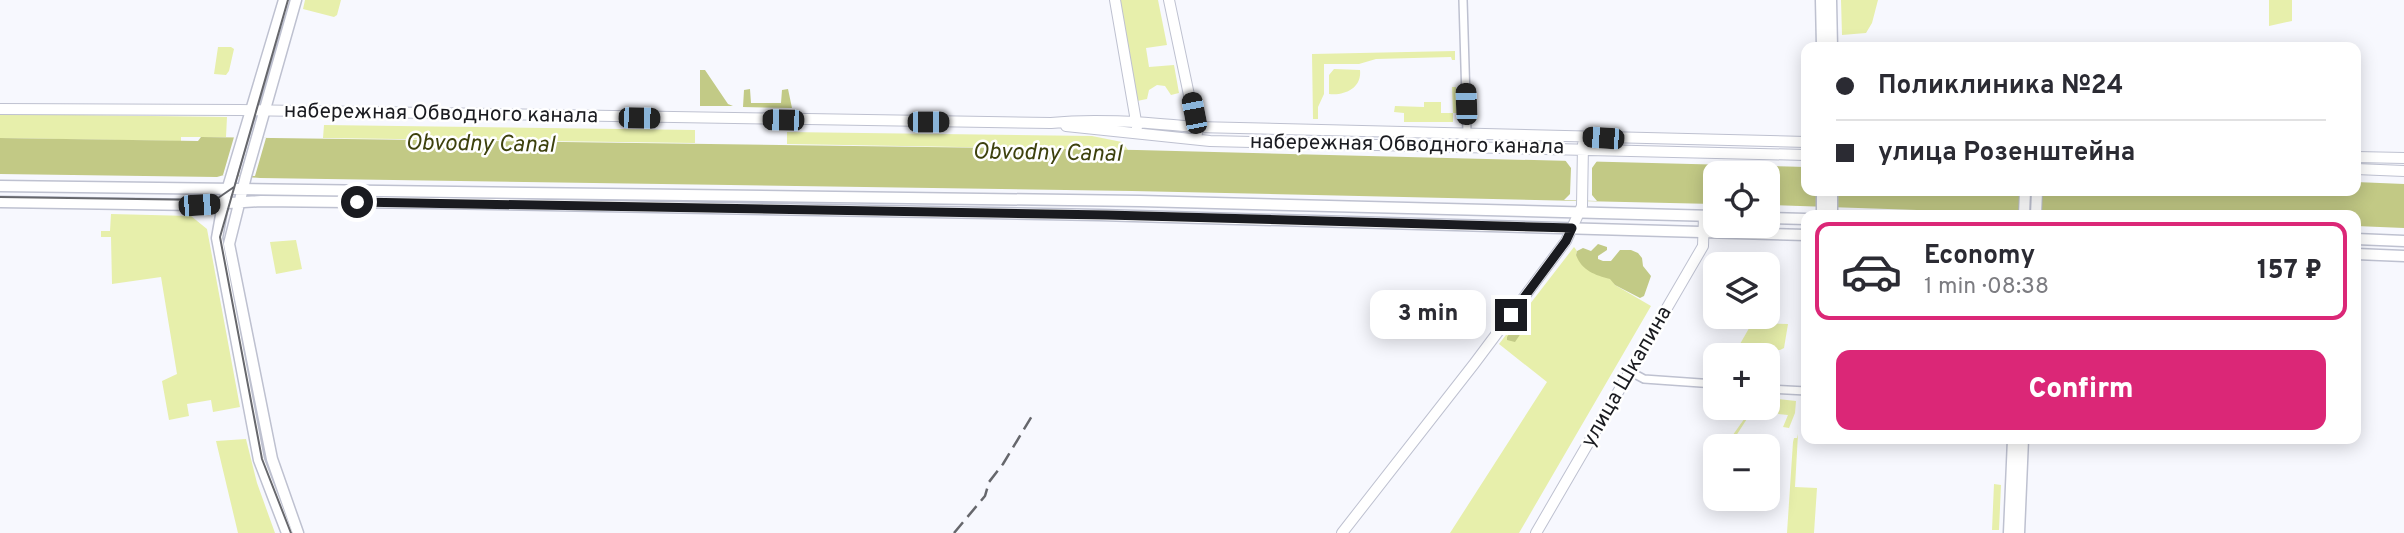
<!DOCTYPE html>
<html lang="en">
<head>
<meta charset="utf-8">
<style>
	body { margin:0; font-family:Overpass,sans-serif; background:#f2f2f3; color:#2b2b33; height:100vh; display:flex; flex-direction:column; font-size:26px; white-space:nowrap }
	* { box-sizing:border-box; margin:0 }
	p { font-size:23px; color:#7c7c81 }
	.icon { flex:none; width:38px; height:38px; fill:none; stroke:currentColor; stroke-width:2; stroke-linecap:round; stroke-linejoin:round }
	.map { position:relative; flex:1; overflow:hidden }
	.side { position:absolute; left:1801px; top:210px; width:560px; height:234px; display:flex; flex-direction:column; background:#fff; border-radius:14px; box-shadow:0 4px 18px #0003 }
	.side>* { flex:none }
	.guide { position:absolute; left:1801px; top:42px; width:560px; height:154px; border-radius:14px; box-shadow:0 4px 18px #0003; display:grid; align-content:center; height:154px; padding:0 35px; background:#fff }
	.tools { position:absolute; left:1703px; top:161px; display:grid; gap:14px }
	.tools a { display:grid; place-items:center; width:77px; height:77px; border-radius:14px; background:#fff; box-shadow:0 4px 18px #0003; font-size:35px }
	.end { position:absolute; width:32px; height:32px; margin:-16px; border:9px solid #1a1b20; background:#fff; box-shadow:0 0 0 4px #fff }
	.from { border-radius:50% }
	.bubble { position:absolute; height:49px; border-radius:14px; background:#fff; box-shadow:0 4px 18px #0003; font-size:23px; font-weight:800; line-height:49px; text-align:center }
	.car { position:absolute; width:21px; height:42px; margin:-21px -10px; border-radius:9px; box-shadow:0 0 5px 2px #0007; background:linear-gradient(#222 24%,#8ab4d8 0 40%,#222 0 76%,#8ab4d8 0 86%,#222 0) }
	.guide b { display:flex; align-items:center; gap:24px; height:66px; font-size:26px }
	.guide b+b { border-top:2px solid #e1e1e2 }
	.guide i { width:18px; height:18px; background:#2b2b33 }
	ul { padding:12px 0 0; list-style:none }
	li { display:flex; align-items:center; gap:21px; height:98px; margin:0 14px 10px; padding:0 21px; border:4px solid #e1e1e2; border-radius:14px }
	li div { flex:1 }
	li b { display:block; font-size:26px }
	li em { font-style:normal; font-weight:800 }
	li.selected { border-color:#db2777 }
	li>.icon { width:63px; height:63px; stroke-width:1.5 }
	.action { display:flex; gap:14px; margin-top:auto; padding:14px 35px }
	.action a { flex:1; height:80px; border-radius:14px; background:#db2777; color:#fff; font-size:28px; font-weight:800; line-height:80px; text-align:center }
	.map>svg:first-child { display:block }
</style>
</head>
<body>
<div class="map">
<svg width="2404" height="533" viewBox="0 0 2404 533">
	<rect width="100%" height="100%" fill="#f7f8fe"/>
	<path fill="#e7efab" d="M305,0H341L337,15L334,17L303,9Z
		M1118,0H1158L1167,45L1146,48L1149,67L1174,65L1179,93L1171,95L1165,86L1157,85L1149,90L1147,99L1137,101Z
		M1841,0H1878L1872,23L1866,33L1842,35Z
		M2269,0H2292V21L2269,26Z
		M218,47H231L234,49L229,71L226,75L214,74Z
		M1455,51V60H1452L1451,57L1376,59L1359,64H1324V94L1318,107V119H1313L1312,54Z
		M1334,69L1360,70C1362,88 1345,96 1329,94V75Z
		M1452,87H1456L1457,113H1453V122H1404V113L1394,112L1395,106L1424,107V102H1441V113H1453Z
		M0,114L227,117L226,137H181V141L0,138Z
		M324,125L695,130V143L323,138Z
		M787,132L1092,136L1122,142L1128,150L787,144Z
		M111,214L191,216L207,229L240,407L213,412L211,400L187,404L189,416L169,420L162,381L177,374L161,277L112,284L111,237H101V231H110Z
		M296,240L302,269L276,274L270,242Z
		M1574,247L1577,251L1576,255L1611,279L1615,285L1651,306L1519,533H1450L1547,382L1499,344Z
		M1752,323L1788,324L1784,348L1780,350L1742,347L1740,344Z
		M1768,398L1796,401L1795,413L1789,428L1783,427L1788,415L1752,411L1734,439H1730L1752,408H1768Z
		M1798,434L1795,487L1817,488L1814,533H1787L1793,442L1794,438H1797Z
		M246,439L257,483L275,533H238L216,441Z
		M1994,484L2001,485L1999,530H1992Z"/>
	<path fill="#c2ca86" d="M700,70H705L728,104L733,106H700Z
		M750,89L751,103H781L782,90L788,89L792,108L743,107L744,90Z
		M1598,244L1607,247V250L1598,256V259L1603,261H1611L1620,250H1631L1638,253L1642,258L1643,266L1651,276L1644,296L1640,298L1615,285L1610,279C1595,275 1582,271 1576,255L1577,251L1583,248L1591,251Z
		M1528,312L1530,320L1515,342L1507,340V337L1523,314Z"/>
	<path fill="#c2c985" d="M201,137L1137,150L1806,167V191H2356V182L2404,184V228L2356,226V215H2060L1768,205V173H1715V204L1132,191L260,178L224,175L217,177L0,174V138L198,141Z"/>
	<path fill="#f7f8fe" d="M234,137L266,138L255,176L223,175Z
		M1565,160L1597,161L1592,168V195L1597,201L1564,200L1570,194L1571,168Z"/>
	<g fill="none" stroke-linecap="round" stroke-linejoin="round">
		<defs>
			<path id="street" d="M1463,0L1467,132
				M1631,372L1644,379L1715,384
				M1768,389L1806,391"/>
			<path id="secondary" d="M1115,0L1137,127
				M1169,0L1197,133
				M0,109L239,110L1051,123C1099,118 1148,123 1196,127L1806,142
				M1066,126L1210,141L1806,155
				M2356,157L2404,158
				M2356,169L2404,171
				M2024,215L2025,191
				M2036,215L2037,191
				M1342,533L1474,364L1566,241L1582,206L1583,144
				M1536,533L1703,246L1704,216"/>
			<path id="primary" d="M284,0L223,204L217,238L259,460L287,533
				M296,0L246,176L229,244L272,459L298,533
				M1821,0L1822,47
				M1831,0L1832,47
				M0,186L1140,201L1715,216
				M0,202L196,205L261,201L435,203L1099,215L1806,235
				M1822,215V191
				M1832,215V191
				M1768,218L1806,219
				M2356,239L2404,241
				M2356,254L2404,256
				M2009,533L2013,439
				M2019,533L2023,439"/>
		</defs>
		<use href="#street" stroke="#bec1d0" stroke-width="10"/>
		<use href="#secondary" stroke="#bec1d0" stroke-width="12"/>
		<use href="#primary" stroke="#bec1d0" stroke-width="13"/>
		<use href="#street" stroke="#fff" stroke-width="7"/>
		<use href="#secondary" stroke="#fff" stroke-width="10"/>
		<use href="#primary" stroke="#fff" stroke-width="10"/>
		<path stroke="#66676c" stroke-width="2" d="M288,0L220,237L262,459L291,533
			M0,197L206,200L218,198L234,187"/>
		<path stroke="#66676c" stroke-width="2.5" stroke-dasharray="14 7" stroke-linecap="butt" d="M954,533L985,496L989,482L1003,464L1032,416"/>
	</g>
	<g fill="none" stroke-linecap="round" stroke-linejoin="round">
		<path stroke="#1a1b20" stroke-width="9" d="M357,202L1107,215L1572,228L1566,241L1511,315"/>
	</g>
	<g text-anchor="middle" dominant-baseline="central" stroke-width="5" stroke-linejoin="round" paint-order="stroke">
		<g font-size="21" fill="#1a1b20" stroke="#fff">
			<text transform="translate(441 114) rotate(1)">набережная Обводного канала</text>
			<text transform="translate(1407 145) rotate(1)">набережная Обводного канала</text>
			<text transform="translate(1627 377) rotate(-60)">улица Шкапина</text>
		</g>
		<g font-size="23" font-style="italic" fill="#3d410d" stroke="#fff">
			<text transform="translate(480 145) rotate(1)">Obvodny Canal</text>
			<text transform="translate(1047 154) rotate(1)">Obvodny Canal</text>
		</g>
	</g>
</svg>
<div class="tools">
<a><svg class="icon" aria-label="locate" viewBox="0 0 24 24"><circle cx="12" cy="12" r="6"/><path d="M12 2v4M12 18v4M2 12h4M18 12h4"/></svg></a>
<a><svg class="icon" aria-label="layers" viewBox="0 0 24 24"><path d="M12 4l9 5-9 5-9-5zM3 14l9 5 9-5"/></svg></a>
<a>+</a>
<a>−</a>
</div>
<i class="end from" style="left:357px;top:202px"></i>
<i class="end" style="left:1511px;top:315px"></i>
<div class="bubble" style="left:1370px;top:290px;width:116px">3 min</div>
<i class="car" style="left:1466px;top:104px;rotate:358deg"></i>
<i class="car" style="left:1194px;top:113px;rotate:349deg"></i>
<i class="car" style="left:639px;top:118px;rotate:91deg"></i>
<i class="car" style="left:783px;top:120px;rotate:271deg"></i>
<i class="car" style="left:928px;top:122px;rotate:90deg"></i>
<i class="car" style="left:1603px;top:138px;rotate:274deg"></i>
<i class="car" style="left:199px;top:205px;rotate:86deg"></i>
<div class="guide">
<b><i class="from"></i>Поликлиника №24</b>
<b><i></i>улица Розенштейна</b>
</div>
<section class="side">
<ul>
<li class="selected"><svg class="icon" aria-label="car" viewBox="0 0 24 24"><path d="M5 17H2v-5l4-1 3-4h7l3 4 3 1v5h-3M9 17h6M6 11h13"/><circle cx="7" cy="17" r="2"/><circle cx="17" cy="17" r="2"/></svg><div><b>Economy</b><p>1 min · 08:38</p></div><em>157 ₽</em></li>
</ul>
<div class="action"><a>Confirm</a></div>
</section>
</div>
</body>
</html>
